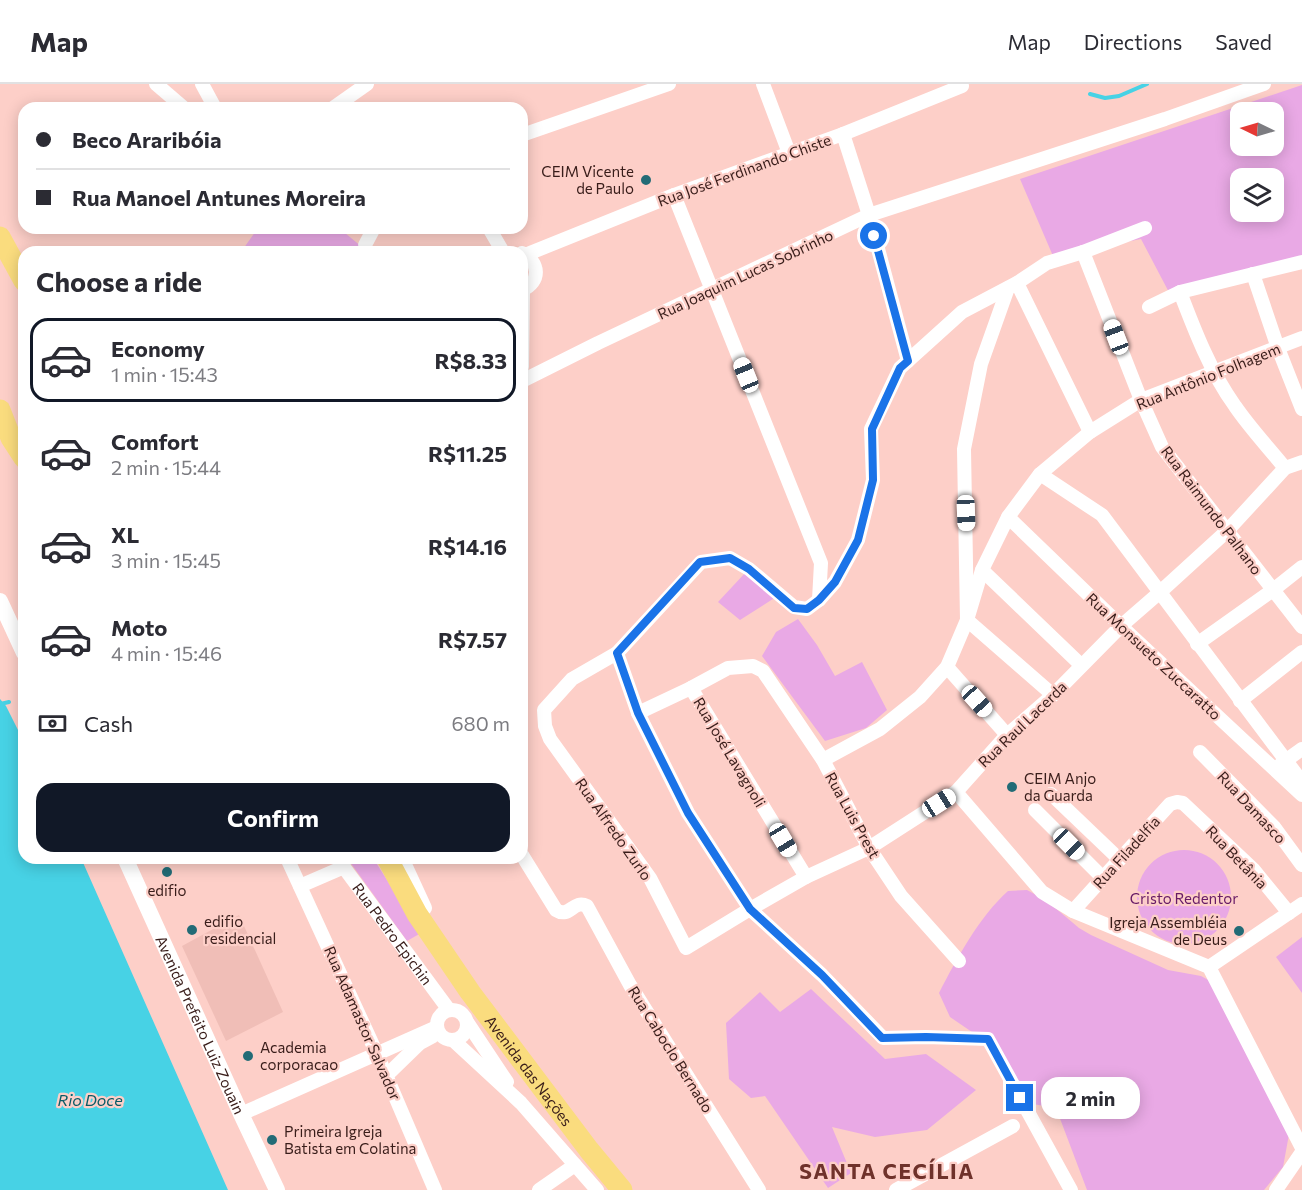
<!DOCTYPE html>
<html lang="en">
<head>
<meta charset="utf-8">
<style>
	body { margin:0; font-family:Commissioner,sans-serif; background:#f7f7f7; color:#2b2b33; height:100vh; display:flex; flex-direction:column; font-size:22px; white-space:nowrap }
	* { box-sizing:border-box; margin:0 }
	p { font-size:20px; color:#7c7c81 }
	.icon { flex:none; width:33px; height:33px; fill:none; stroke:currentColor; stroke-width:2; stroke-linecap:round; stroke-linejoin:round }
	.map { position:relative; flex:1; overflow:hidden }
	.details { position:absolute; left:18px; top:162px; width:510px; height:618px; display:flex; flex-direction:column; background:#fff; border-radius:18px; box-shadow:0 3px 15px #0003 }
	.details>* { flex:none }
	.banner { position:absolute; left:18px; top:18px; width:510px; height:132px; border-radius:18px; box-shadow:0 3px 15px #0003; display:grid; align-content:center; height:132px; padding:0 18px; background:#fff }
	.needle { width:39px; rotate:275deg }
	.tools { position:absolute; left:1230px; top:18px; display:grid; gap:12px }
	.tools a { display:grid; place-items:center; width:54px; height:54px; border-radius:12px; background:#fff; box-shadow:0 3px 15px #0003; font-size:30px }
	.end { position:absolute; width:27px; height:27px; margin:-14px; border:8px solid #1a73e8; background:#fff; box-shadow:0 0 0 3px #fff }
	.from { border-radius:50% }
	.bubble { position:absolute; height:42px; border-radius:18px; background:#fff; box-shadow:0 3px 15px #0003; font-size:20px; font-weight:700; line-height:42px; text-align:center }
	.car { position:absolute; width:18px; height:36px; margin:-18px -9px; border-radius:8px; box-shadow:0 0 4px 2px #0007; background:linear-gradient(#fff 24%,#345 0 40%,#fff 0 76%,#345 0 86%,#fff 0) }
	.banner b { display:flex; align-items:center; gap:21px; height:57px; font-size:22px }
	.banner b+b { border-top:2px solid #e1e1e2 }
	.banner i { width:15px; height:15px; background:#2b2b33 }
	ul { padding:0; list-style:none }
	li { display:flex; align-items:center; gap:18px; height:84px; margin:0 12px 9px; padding:0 6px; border:3px solid transparent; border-radius:18px }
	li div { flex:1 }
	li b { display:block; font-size:22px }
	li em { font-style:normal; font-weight:700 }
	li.selected { border-color:#111827 }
	li>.icon { width:54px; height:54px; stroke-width:1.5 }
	h2 { padding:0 18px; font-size:27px; line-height:72px }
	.pay { display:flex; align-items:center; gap:15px; height:66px; padding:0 18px; font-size:22px }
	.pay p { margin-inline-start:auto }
	.primary-button { display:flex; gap:12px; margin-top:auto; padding:12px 18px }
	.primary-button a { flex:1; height:69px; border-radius:18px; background:#111827; color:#fff; font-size:24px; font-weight:700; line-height:69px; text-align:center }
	header { display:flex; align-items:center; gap:36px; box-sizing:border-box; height:84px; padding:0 30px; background:#fff; border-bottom:2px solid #e1e1e2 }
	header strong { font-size:28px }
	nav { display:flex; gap:33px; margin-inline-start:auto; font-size:21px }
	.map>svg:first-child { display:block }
</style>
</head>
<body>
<header>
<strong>Map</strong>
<nav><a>Map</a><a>Directions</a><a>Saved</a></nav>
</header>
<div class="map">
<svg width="1302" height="1106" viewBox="0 0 1302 1106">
	<rect width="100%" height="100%" fill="#fdcfc8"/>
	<path fill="#f0beb7" d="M239,831L283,928L226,957L182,862Z"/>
	<path fill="#e9a9e5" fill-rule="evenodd" d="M1302,1V181L1172,214L1141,155L1053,172L1020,95ZM1240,28H1274V62H1240ZM1240,94H1274V128H1240Z
		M258,144H339L368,168H241Z
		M746,488L776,513L740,536L718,518Z
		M798,535L817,561L835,592L862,578L887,626L866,644L825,657L762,572L776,548Z
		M1137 813a47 47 0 1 1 94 0a47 47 0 1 1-94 0Z
		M347,774H373L421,849L407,857Z
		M1027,806L1047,817L1079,844L1091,851L1168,886L1201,892L1223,904L1290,1045L1283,1083L1264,1106H1087L1056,1024L1027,1019L991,961L950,933L939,909C957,874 979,833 1008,807Z
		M1302,853V909L1276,873Z
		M811,905L885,975L926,970L976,1006L927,1046L875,1053L832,1043L851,1089L828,1104L765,1012L751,1014L729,995L726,939L760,908L780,928Z"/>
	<path fill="#47d2e5" d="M0,615L6,622L24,658V774H81L228,1106H0Z"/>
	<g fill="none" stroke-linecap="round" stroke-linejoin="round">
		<path stroke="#47d2e5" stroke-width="4" d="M1090,10L1105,14L1119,12L1147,0
			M0,620L9,618"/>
		<g stroke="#fff" stroke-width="14">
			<path d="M156,0L184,24"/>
			<path d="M202,0L215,24"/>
			<path d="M763,0L789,69"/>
			<path d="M333,24L367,0"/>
			<path d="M843,50L869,131L908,277"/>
			<path d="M522,51L669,0"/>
			<path d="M674,111L821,479L819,516"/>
			<path d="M489,144L503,168"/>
			<path d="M1145,144L1083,168L1047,179L1017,199L962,228L900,284L871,345L873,396L858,456L835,498L819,516L807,525L794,523L749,485L730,474L701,478L617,569L572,595L544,626L545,642L550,655L650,794L686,864L750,825L806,793L869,764L956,708L1007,651L1053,611L1121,542L1159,509L1227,447L1285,384L1302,378"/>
			<path d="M365,161L374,144"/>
			<path d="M1083,168L1141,316L1162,363L1302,543"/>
			<path d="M522,169C540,178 541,198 522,206"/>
			<path d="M525,171L674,111L843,50L962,2"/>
			<path d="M1253,190L1278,264L1302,325"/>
			<path d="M1017,199L1090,348"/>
			<path d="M1008,204L981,280L964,365L967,536L1053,611"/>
			<path d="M1180,208C1194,245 1211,289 1235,322C1250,344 1268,363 1285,384"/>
			<path d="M1149,223L1180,208L1302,178"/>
			<path d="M522,283L523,206"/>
			<path d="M522,297L598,259L869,131L1165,35L1264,0"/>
			<path d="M1040,390L1102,431L1302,698"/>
			<path d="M1008,433L1121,542L1302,711"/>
			<path d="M982,486L1081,581"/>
			<path d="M1197,560L1273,506L1302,483"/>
			<path d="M617,569L638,629L688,729L750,825L822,891L883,954L926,953L988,955L1071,1106"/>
			<path d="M947,583L1007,651"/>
			<path d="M691,604L806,793"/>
			<path d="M1240,617L1302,568"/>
			<path d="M638,629L691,604L728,584L753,582L763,587L823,676L869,764L901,812L959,877"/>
			<path d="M1200,668L1274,743L1302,781"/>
			<path d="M823,676L880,645L920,613L947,583L967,536L982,486L1008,433L1040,390L1090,348L1141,316L1302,254"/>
			<path d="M1281,680L1302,665"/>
			<path d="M956,708L1042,808L1073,827L1209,883L1302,1064"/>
			<path d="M1051,710L1119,775"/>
			<path d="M1035,726L1102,793"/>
			<path d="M522,771L556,826C570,835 573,815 587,822L630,901L759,1106"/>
			<path d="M287,774L377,970L435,1106"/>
			<path id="s1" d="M337,774L449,926"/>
			<path d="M402,774L425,824"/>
			<path d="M300,802L344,783"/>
			<path d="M1073,827L1170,720L1177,718L1183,719L1253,785L1289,829"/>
			<path d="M1209,883L1302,820"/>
			<circle cx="452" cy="941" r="15"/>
			<path d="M467,938L507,998"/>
			<path d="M453,956L521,1019L597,1106"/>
			<path d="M387,991L420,959L433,952"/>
			<path d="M241,1030L437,943"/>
			<path d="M539,1106L575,1081"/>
			<path d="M896,1106L1013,1042"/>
			<path d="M1276,1106L1302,1068"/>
		</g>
		<g stroke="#fff" stroke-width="16">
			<path d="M0,517L24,569"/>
			<path id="s2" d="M125,774L241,1030L277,1106"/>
		</g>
		<g stroke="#fadc7e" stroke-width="21">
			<path d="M0,153L24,197"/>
			<path d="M0,326L11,354L24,374"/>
			<path id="s3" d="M387,774L417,830L470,908L589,1066L622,1106"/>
		</g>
	</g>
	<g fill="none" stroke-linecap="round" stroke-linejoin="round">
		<path stroke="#1a73e8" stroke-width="8" d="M874,152L908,277L900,284L872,345L873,396L858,456L835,498L819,516L807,525L794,524L749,485L730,474L700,478L617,569L638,629L688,729L750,825L822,891L882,954L926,953L988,955L1020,1014"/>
	</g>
	<g fill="#226b76" stroke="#fdcfc8" stroke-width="2">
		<circle cx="646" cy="96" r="6"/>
		<circle cx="1012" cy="703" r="6"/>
		<circle cx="167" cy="788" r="6"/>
		<circle cx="192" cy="846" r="6"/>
		<circle cx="1239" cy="847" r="6"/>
		<circle cx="248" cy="972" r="6"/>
		<circle cx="272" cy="1056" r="6"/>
	</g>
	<g text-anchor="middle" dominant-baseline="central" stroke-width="4.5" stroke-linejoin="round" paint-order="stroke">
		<g font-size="15" fill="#391d1a" stroke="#fdcfc8">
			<text transform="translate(744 86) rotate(-20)">Rua José Ferdinando Chiste</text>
			<text transform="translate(745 190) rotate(-25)">Rua Joaquim Lucas Sobrinho</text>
			<text transform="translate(1208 292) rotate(-22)">Rua Antônio Folhagem</text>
			<text transform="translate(1212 426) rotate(53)">Rua Raimundo Palhano</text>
			<text transform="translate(1154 572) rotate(43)">Rua Monsueto Zuccaratto</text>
			<text transform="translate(1022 640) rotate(-44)">Rua Raul Lacerda</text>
			<text transform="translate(730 668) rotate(59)">Rua José Lavagnoli</text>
			<text transform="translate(1252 723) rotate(47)">Rua Damasco</text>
			<text transform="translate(853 731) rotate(61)">Rua Luis Prest</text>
			<text transform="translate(614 745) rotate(55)">Rua Alfredo Zurlo</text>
			<text transform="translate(1126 768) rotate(-48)">Rua Filadelfia</text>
			<text transform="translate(1237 773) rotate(46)">Rua Betânia</text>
			<text stroke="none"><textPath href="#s1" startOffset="94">Rua Pedro Epichin</textPath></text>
			<text transform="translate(363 939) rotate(66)">Rua Adamastor Salvador</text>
			<text stroke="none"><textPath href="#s2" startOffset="183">Avenida Prefeito Luiz Zouain</textPath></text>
			<text transform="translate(671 965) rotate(58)">Rua Caboclo Bernado</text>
			<text stroke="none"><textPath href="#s3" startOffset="256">Avenida das Nações</textPath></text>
		</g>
		<g font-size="15" fill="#391d1a" stroke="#fdcfc8" text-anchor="start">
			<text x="634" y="87" text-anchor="end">CEIM Vicente<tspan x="634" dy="17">de Paulo</tspan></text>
			<text x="1024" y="694">CEIM Anjo<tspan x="1024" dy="17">da Guarda</tspan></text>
			<text x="167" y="806" text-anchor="middle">edifio</text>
			<text x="204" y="837">edifio<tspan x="204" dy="17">residencial</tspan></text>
			<text x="1227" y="838" text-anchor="end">Igreja Assembléia<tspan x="1227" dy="17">de Deus</tspan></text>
			<text x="260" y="963">Academia<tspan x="260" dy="17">corporacao</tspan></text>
			<text x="284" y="1047">Primeira Igreja<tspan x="284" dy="17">Batista em Colatina</tspan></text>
		</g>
		<g font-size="15" fill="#671a66" stroke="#fdcfc8">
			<text x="1184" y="814">Cristo Redentor</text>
		</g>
		<g font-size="16" font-style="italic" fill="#0b5b66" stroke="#fdcfc8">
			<text x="90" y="1015">Rio Doce</text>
		</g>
		<g font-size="21" font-weight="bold" letter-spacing="1.5" fill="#6f322b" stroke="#fdcfc8">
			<text x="887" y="1086">SANTA CECÍLIA</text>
		</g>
	</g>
</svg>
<div class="tools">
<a><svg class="needle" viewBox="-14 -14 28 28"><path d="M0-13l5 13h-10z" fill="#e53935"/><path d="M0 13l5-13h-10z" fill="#7c7c81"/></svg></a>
<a><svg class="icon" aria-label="layers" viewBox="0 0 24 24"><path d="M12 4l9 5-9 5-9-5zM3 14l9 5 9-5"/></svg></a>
</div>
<i class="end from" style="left:874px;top:152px"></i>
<i class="end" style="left:1020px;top:1014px"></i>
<div class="bubble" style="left:1041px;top:993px;width:99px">2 min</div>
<i class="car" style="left:1116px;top:253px;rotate:339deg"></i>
<i class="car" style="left:746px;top:291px;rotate:338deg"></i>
<i class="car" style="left:966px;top:429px;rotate:178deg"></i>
<i class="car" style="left:977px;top:617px;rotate:138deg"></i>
<i class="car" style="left:939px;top:719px;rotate:58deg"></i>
<i class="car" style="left:783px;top:756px;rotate:149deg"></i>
<i class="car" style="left:1069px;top:760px;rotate:135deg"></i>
<div class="banner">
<b><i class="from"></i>Beco Araribóia</b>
<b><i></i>Rua Manoel Antunes Moreira</b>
</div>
<section class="details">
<h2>Choose a ride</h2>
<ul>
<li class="selected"><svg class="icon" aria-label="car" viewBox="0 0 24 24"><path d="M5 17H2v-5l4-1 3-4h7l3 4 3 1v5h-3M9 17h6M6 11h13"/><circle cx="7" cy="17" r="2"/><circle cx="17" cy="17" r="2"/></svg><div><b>Economy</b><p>1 min · 15:43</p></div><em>R$8.33</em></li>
<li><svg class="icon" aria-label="car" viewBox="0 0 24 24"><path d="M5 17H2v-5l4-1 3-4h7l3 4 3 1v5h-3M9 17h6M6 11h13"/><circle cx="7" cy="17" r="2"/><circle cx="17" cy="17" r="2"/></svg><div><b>Comfort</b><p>2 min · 15:44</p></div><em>R$11.25</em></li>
<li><svg class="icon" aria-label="car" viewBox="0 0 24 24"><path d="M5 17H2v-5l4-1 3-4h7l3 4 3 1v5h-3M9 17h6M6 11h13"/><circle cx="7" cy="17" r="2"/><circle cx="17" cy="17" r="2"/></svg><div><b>XL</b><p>3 min · 15:45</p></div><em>R$14.16</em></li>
<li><svg class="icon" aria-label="car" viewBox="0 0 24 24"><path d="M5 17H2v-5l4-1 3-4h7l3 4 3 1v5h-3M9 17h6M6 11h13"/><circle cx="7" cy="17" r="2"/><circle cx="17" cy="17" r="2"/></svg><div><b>Moto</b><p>4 min · 15:46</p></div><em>R$7.57</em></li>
</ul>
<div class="pay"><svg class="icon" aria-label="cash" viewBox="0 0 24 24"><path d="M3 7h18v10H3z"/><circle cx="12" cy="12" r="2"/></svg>Cash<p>680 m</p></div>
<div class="primary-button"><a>Confirm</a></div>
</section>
</div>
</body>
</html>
